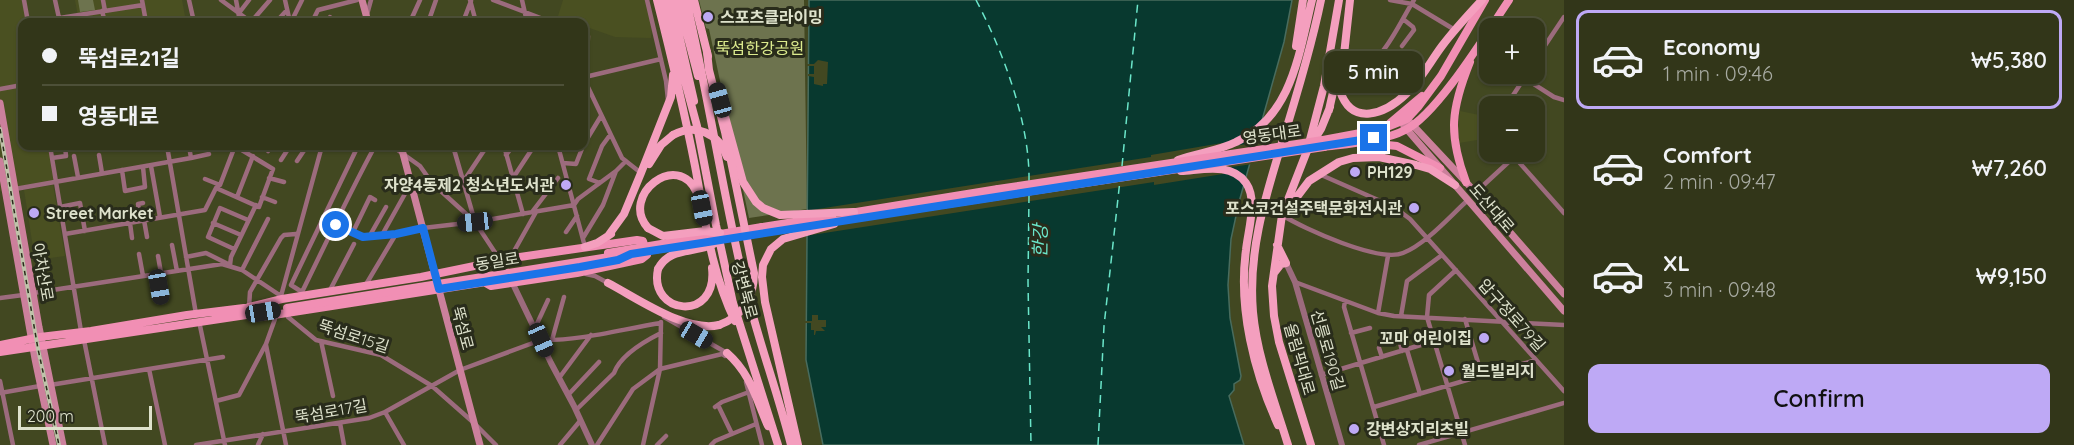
<!DOCTYPE html>
<html lang="en">
<head>
<meta charset="utf-8">
<style>
	body { margin:0; font-family:Quicksand,"Noto Sans KR",sans-serif; background:#3a3e22; color:#f1f3f6; height:100vh; display:flex; flex-direction:column; font-size:22px; white-space:nowrap }
	* { box-sizing:border-box; margin:0 }
	p { font-size:20px; color:#a8aba2 }
	.icon { flex:none; width:33px; height:33px; fill:none; stroke:currentColor; stroke-width:2; stroke-linecap:round; stroke-linejoin:round }
	.map { position:relative; flex:1; overflow:hidden }
	.panel { display:flex; flex-direction:column; background:#323619; width:510px }
	.panel>* { flex:none }
	.hud { position:absolute; left:18px; top:18px; width:570px; height:132px; border-radius:12px; box-shadow:0 2px 4px #0004,0 0 0 2px #4d5038; display:grid; align-content:center; height:132px; padding:0 24px; background:#323619 }
	.buttons { position:absolute; left:1479px; top:18px; display:grid; gap:12px }
	.buttons a { display:grid; place-items:center; width:66px; height:66px; border-radius:12px; background:#323619; box-shadow:0 2px 4px #0004,0 0 0 2px #4d5038; font-size:30px }
	.scale { position:absolute; left:18px; bottom:15px; width:134px; box-sizing:border-box; padding-left:6px; border:3px solid #dee2cc; border-top:0; font-size:16px; line-height:21px; white-space:nowrap; color:#dee2cc; -webkit-text-stroke:4px #292c1b; paint-order:stroke }
	.end { position:absolute; width:27px; height:27px; margin:-14px; border:8px solid #1a73e8; background:#fff; box-shadow:0 0 0 3px #fff }
	.from { border-radius:50% }
	.bubble { position:absolute; height:42px; border-radius:12px; background:#323619; box-shadow:0 2px 4px #0004,0 0 0 2px #4d5038; font-size:20px; font-weight:600; line-height:42px; text-align:center }
	.car { position:absolute; width:18px; height:36px; margin:-18px -9px; border-radius:8px; box-shadow:0 0 4px 2px #0007; background:linear-gradient(#222 24%,#8ab4d8 0 40%,#222 0 76%,#8ab4d8 0 86%,#222 0) }
	.hud b { display:flex; align-items:center; gap:21px; height:57px; font-size:22px }
	.hud b+b { border-top:2px solid #4d5038 }
	.hud i { width:15px; height:15px; background:#f1f3f6 }
	ul { padding:10px 0 0; list-style:none }
	li { display:flex; align-items:center; gap:18px; height:99px; margin:0 12px 9px; padding:0 12px; border:3px solid transparent; border-radius:12px }
	li div { flex:1 }
	li b { display:block; font-size:22px }
	li em { font-style:normal; font-weight:600 }
	li.selected { border-color:#bea9f5 }
	li>.icon { width:54px; height:54px; stroke-width:1.5 }
	.action { display:flex; gap:12px; margin-top:auto; padding:12px 24px }
	.action a { flex:1; height:69px; border-radius:12px; background:#bea9f5; color:#111; font-size:24px; font-weight:600; line-height:69px; text-align:center }
	main { display:flex; flex:1; min-height:0 }
	.map>svg:first-child { display:block }
</style>
</head>
<body>
<main>
<div class="map">
<svg width="1564" height="445" viewBox="0 0 1564 445">
	<rect width="100%" height="100%" fill="#424821"/>
	<path fill="#4a5021" d="M0,0H23L27,22H22V146H49L56,181L0,191Z
		M75,0H182L186,22H79Z
		M563,0H647L653,19L651,38L615,37L584,26V22H575L558,16Z
		M1460,111L1489,117V138L1459,143L1458,128Z
		M53,185L65,256L35,260L24,190Z"/>
	<path fill="#6d734e" d="M78,0H93L95,10L80,12Z
		M699,0H804L807,209L749,218L709,29L706,28Z"/>
	<path fill="#08392f" stroke="#486c5e" stroke-width="1.5" d="M809,0H1292L1284,42L1239,202L1231,239L1228,285L1230,318L1241,376L1240,380L1234,384V390L1229,396L1244,445H823L806,360Z"/>
	<path fill="#424821" d="M818,60L828,62L827,84H823V86L814,84V77L808,76V74H814V66H807V64H814Z
		M1260,142L1253,164L1231,167L1223,174L1154,185V182L805,236V211L1151,157V155L1222,143L1233,146Z
		M812,315H818V320H826V327H821L825,331H816L815,335H814V330H811V323H805V321H812Z"/>
	<g fill="none" stroke-linecap="round" stroke-linejoin="round">
		<path stroke="#6be6ca" stroke-width="1.5" stroke-dasharray="8 6" stroke-linecap="butt" d="M976,0C1003,51 1030,123 1029,181
			M1122,166L1138,0
			M1029,195L1028,282L1031,445
			M1098,445L1104,326L1120,180"/>
		<path stroke="#9c6b7d" stroke-width="4.5" d="M24,0L28,22
			M55,0L59,18
			M103,0L105,11
			M142,0L146,22
			M189,0L194,22
			M221,0L251,22
			M236,0L240,22
			M285,0L290,22
			M470,0L476,22
			M493,0L551,22
			M522,0L527,22
			M647,0L666,81L668,100
			M1390,0L1412,4L1455,30
			M102,11L105,22
			M239,13L249,0
			M429,20L436,0
			M34,22L143,5
			M251,22L270,0
			M276,22L287,10
			M291,22L302,0
			M312,22L318,10L357,0
			M328,22L330,17
			M365,22L371,0
			M389,22H392
			M410,22L420,0
			M463,22L471,1
			M584,34L588,36L586,83L622,158L641,173
			M1402,46L1414,30L1413,27L1403,19
			M1477,47L1490,56
			M1534,62L1564,17
			M1354,70C1382,68 1400,21 1414,0
			M1518,74L1554,97L1564,100
			M585,77L661,59
			M0,89L22,85
			M1506,106L1527,74
			M584,144L601,116
			M50,146L81,331
			M167,146L196,314
			M392,146L420,166L432,183L475,222
			M453,146L475,222L500,260
			M504,146L523,214
			M558,146L585,247
			M268,151L272,146
			M1510,152L1564,213
			M99,155L102,173
			M506,155L513,146
			M74,156L78,177
			M52,158L66,156L65,146
			M191,158L209,154
			M281,160L290,146
			M297,161L307,146
			M563,163L576,164L583,146
			M151,166L160,217
			M122,170L125,191L145,187L143,167
			M1319,174L1394,207L1410,219L1564,391
			M269,178L284,182
			M513,178L534,146
			M205,179L220,185
			M463,182L487,146
			M600,183L589,179L602,146L610,135
			M216,188L259,207L273,169L235,146
			M15,189L191,158L189,146
			M1475,193L1514,157
			M237,197L253,156
			M262,197L275,202
			M60,207L80,203L85,231
			M532,212L558,178
			M1282,215C1304,229 1380,263 1403,253C1426,244 1450,216 1468,200
			M323,217L363,237L396,234L423,228L475,222L574,205L578,199L616,171L626,161
			M144,220L147,237
			M141,221L138,204L143,203
			M130,223L132,238
			M213,223L241,235
			M353,232L370,197L375,200
			M566,232L577,216
			M65,234L205,210L216,188L220,185L235,146
			M382,235L411,183
			M369,237L386,207
			M583,238L603,205L616,171
			M172,245L177,271
			M234,249L208,237L220,208L248,220
			M139,254L143,276
			M158,256L161,273
			M186,257L206,253L230,265L231,257L256,205
			M513,258V253L536,212
			M242,270L268,219
			M1456,270L1429,295L1427,317L1465,445
			M157,274L161,299
			M586,274L595,276L608,283
			M1295,282L1378,313L1394,316L1564,325
			M365,286L396,234
			M302,292L291,285L358,146
			M329,292L354,244
			M33,293L222,264L242,270L281,296L282,299
			M281,296L322,146
			M303,296L302,292C326,243 349,194 375,146
			M0,298L23,295
			M1345,301L1344,307L1384,445
			M249,307L250,292L281,238L284,235L296,234
			M287,313L288,317L316,340L381,355L432,386L474,423L496,445
			M1378,313L1388,256
			M1401,316L1407,281L1442,255
			M664,317L727,353
			M1465,319L1482,376
			M199,321L225,445
			M535,328L548,300
			M1351,333L1370,328
			M1399,339L1402,351
			M84,340L105,445
			M552,340L564,297
			M321,341L333,396
			M266,345L286,445
			M1379,348L1382,357
			M1407,350L1420,394
			M149,369L165,445
			M1321,375L1434,341
			M559,378L591,335
			M0,381L13,445
			M746,382L762,445
			M50,385L223,357
			M0,393L40,386
			M568,395L599,362
			M216,401L239,395L266,344L275,319L274,315
			M718,405L732,434
			M715,407L722,402L749,392
			M1374,407L1536,360
			M576,410L614,373C620,356 645,341 661,333
			M385,412L404,445
			M340,423L344,445
			M196,445L369,418L385,412L460,370L541,340C580,341 622,329 661,323
			M258,445L263,434
			M560,445L580,421
			M597,445L633,389L660,369L722,354L725,356L727,353
			M643,445L660,369L661,322
			M657,445L666,436
			M711,445L715,441L756,424
			M1419,445L1564,403"/>
		<path stroke="#9c6b7d" stroke-width="6" d="M1286,263L1295,282L1342,445
			M512,282L551,363L574,406L592,445"/>
		<path stroke="#cc809c" stroke-width="7" d="M362,0L368,22
			M0,103L39,327L63,445
			M1407,119L1466,182L1564,294
			M1404,126L1564,311
			M401,146L480,445
			M0,161L35,359L53,445"/>
		<path stroke="#f18fb4" stroke-width="8" d="M1390,123L1422,96
			M1323,140L1382,129L1407,119L1418,107L1441,76L1485,0
			M1368,143L1397,146L1440,168
			M1324,147C1347,144 1385,141 1405,130C1437,115 1488,31 1509,0
			M1466,182C1448,134 1451,109 1470,62
			M850,213L998,189
			M855,218L1158,172
			M762,227L832,216
			M527,275L586,266
			M249,307L282,299L421,277L513,258L637,240L643,241L647,255L642,259L577,273L491,286L484,282
			M250,314L260,317L274,315L486,282
			M0,345L40,337L91,331L187,315L252,307
			M0,352L253,314"/>
		<path stroke="#f49fbe" stroke-width="8" d="M657,0C671,55 684,110 695,166C705,219 711,272 735,321
			M663,0L697,126L716,225L733,303L778,445
			M671,0L694,101
			M678,0L698,76
			M686,0C708,94 722,189 744,282C757,337 777,390 791,445
			M694,0L708,56
			M1350,0L1340,91C1352,127 1385,114 1406,94C1421,80 1430,62 1442,46C1454,30 1468,15 1482,0
			M1296,46L1303,0
			M718,91L743,182L756,202L763,208L780,215L854,212
			M1329,110L1336,79
			M1311,145L1321,129L1330,107
			M1178,160C1197,153 1218,151 1236,142C1292,117 1299,53 1312,0
			M649,164L661,145L673,135
			M1181,171C1202,170 1231,162 1246,183C1258,200 1248,230 1246,250C1238,308 1254,372 1278,425
			M1287,210L1309,181L1339,162L1353,158L1379,157L1416,165L1430,169L1455,185
			M648,228C619,196 678,149 697,193
			M608,236L624,214L641,173L671,97L673,75
			M585,247L597,243L611,234
			M658,269C648,315 718,323 712,268
			M1274,273L1281,264L1286,263L1277,245
			M608,283C637,298 686,333 719,325
			M727,353C751,374 756,399 768,426
			M798,445L765,302L762,277L763,265L771,249L783,239L834,224
			M1288,445C1275,402 1257,357 1253,312C1248,254 1264,201 1281,146C1296,98 1311,49 1321,0
			M1311,445L1279,342L1274,316L1272,286L1282,215L1307,151L1324,86L1339,0"/>
		<defs>
			<path id="rail" d="M0,129L38,349L59,445"/>
		</defs>
		<use href="#rail" stroke="#bfc3aa" stroke-width="4"/>
		<use href="#rail" stroke="#292c1b" stroke-width="1.5" stroke-dasharray="4.5" stroke-linecap="butt"/>
		<path stroke="#f18fb4" stroke-width="8" d="M1158,172L1324,147
			M998,189L1323,140
			M608,253L762,227
			M287,308L855,218"/>
		<path stroke="#f49fbe" stroke-width="8" d="M707,52L709,70L725,132L754,273C754,298 742,317 719,325
			M673,135C695,123 719,133 727,157
			M648,228L663,236L705,231L720,233
			M658,269C669,248 690,253 708,246C713,245 717,242 721,240"/>
	</g>
	<g fill="none" stroke-linecap="round" stroke-linejoin="round">
		<path stroke="#1a73e8" stroke-width="8" d="M336,225L363,237L396,234L423,228L439,289L580,267L618,260L631,254L676,247L1374,138"/>
	</g>
	<g fill="#bea9f5" stroke="#292c1b" stroke-width="2">
		<circle cx="708" cy="17" r="6"/>
		<circle cx="1355" cy="172" r="6"/>
		<circle cx="566" cy="185" r="6"/>
		<circle cx="1414" cy="208" r="6"/>
		<circle cx="34" cy="213" r="6"/>
		<circle cx="1484" cy="338" r="6"/>
		<circle cx="1449" cy="371" r="6"/>
		<circle cx="1354" cy="429" r="6"/>
	</g>
	<g text-anchor="middle" dominant-baseline="central" stroke-width="6" stroke-linejoin="round" paint-order="stroke">
		<g font-size="16" font-weight="bold" fill="#dee2cc" stroke="#292c1b" text-anchor="start">
			<text x="720" y="17">스포츠클라이밍</text>
			<text x="1367" y="172">PH129</text>
			<text x="554" y="185" text-anchor="end">자양4동제2 청소년도서관</text>
			<text x="1402" y="208" text-anchor="end">포스코건설주택문화전시관</text>
			<text x="46" y="213">Street Market</text>
			<text x="1472" y="338" text-anchor="end">꼬마 어린이집</text>
			<text x="1461" y="371">월드빌리지</text>
			<text x="1366" y="429">강변상지리츠빌</text>
		</g>
		<g font-size="16" fill="#dceb8e" stroke="#292c1b">
			<text x="760" y="48">뚝섬한강공원</text>
		</g>
		<g font-size="16" fill="#dee2cc" stroke="#292c1b">
			<text transform="translate(1272 134) rotate(-8)">영동대로</text>
			<text transform="translate(1492 208) rotate(49)">도산대로</text>
			<text transform="translate(497 261) rotate(-9)">동일로</text>
			<text transform="translate(43 272) rotate(80)">아차산로</text>
			<text transform="translate(745 290) rotate(75)">강변북로</text>
			<text transform="translate(1512 315) rotate(48)">압구정로79길</text>
			<text transform="translate(463 328) rotate(75)">뚝섬로</text>
			<text transform="translate(354 336) rotate(18)">뚝섬로15길</text>
			<text transform="translate(1328 350) rotate(74)">선릉로190길</text>
			<text transform="translate(1300 359) rotate(74)">올림픽대로</text>
			<text transform="translate(331 411) rotate(-10)">뚝섬로17길</text>
		</g>
		<g font-size="18" font-style="italic" fill="#6be6ca" stroke="#292c1b">
			<text transform="translate(1040 241) rotate(-89)">한강</text>
		</g>
	</g>
</svg>
<div class="buttons">
<a>+</a>
<a>−</a>
</div>
<div class="scale">200 m</div>
<i class="end from" style="left:336px;top:225px"></i>
<i class="end" style="left:1374px;top:138px"></i>
<div class="bubble" style="left:1324px;top:51px;width:99px">5 min</div>
<i class="car" style="left:720px;top:100px;rotate:344deg"></i>
<i class="car" style="left:702px;top:208px;rotate:169deg"></i>
<i class="car" style="left:475px;top:222px;rotate:264deg"></i>
<i class="car" style="left:159px;top:287px;rotate:170deg"></i>
<i class="car" style="left:263px;top:312px;rotate:81deg"></i>
<i class="car" style="left:696px;top:335px;rotate:120deg"></i>
<i class="car" style="left:541px;top:340px;rotate:156deg"></i>
<div class="hud">
<b><i class="from"></i>뚝섬로21길</b>
<b><i></i>영동대로</b>
</div>
</div>
<section class="panel">
<ul>
<li class="selected"><svg class="icon" aria-label="car" viewBox="0 0 24 24"><path d="M5 17H2v-5l4-1 3-4h7l3 4 3 1v5h-3M9 17h6M6 11h13"/><circle cx="7" cy="17" r="2"/><circle cx="17" cy="17" r="2"/></svg><div><b>Economy</b><p>1 min · 09:46</p></div><em>₩5,380</em></li>
<li><svg class="icon" aria-label="car" viewBox="0 0 24 24"><path d="M5 17H2v-5l4-1 3-4h7l3 4 3 1v5h-3M9 17h6M6 11h13"/><circle cx="7" cy="17" r="2"/><circle cx="17" cy="17" r="2"/></svg><div><b>Comfort</b><p>2 min · 09:47</p></div><em>₩7,260</em></li>
<li><svg class="icon" aria-label="car" viewBox="0 0 24 24"><path d="M5 17H2v-5l4-1 3-4h7l3 4 3 1v5h-3M9 17h6M6 11h13"/><circle cx="7" cy="17" r="2"/><circle cx="17" cy="17" r="2"/></svg><div><b>XL</b><p>3 min · 09:48</p></div><em>₩9,150</em></li>
</ul>
<div class="action"><a>Confirm</a></div>
</section>
</main>
</body>
</html>
